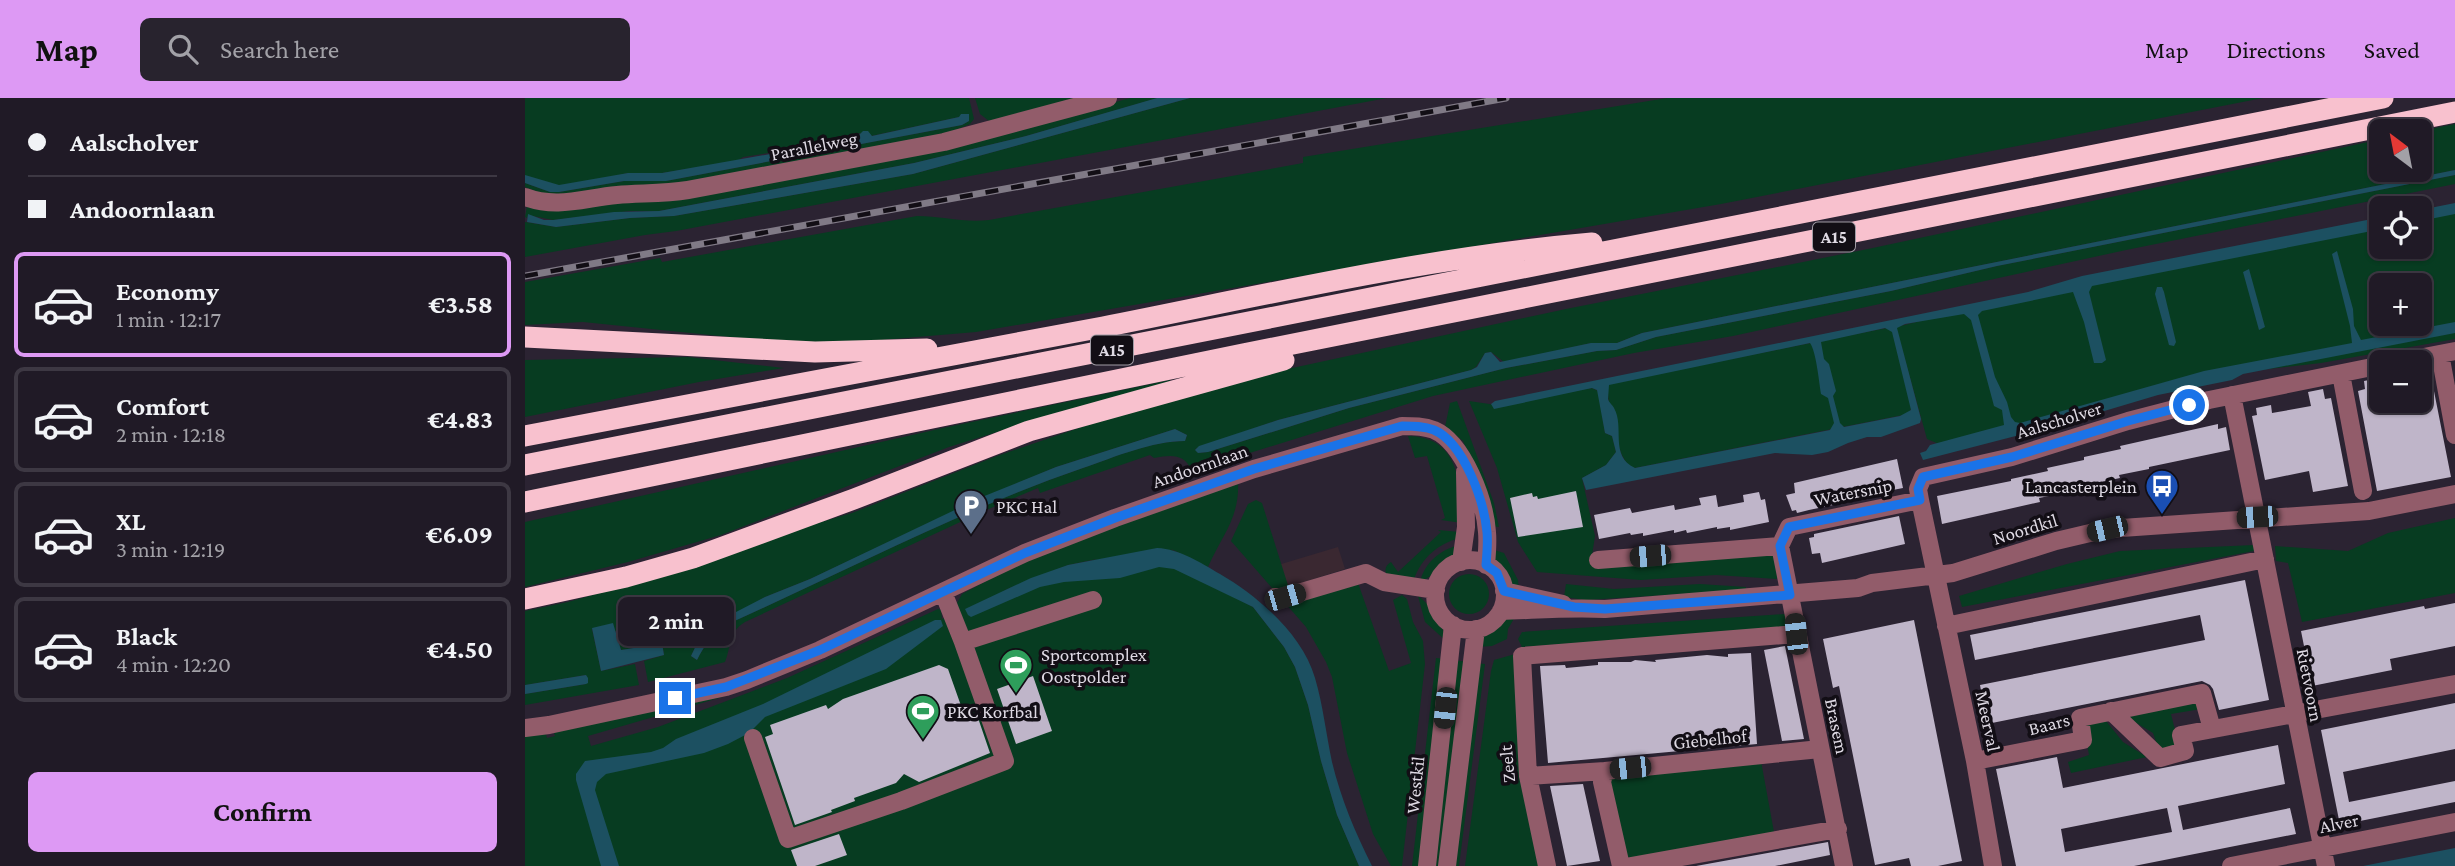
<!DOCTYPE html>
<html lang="en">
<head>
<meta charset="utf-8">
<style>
	body { margin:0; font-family:"Crimson Pro",serif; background:#28232e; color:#f1f3f6; height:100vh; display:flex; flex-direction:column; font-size:26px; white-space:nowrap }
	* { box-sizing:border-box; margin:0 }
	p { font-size:23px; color:#a2a1a7 }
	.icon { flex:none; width:38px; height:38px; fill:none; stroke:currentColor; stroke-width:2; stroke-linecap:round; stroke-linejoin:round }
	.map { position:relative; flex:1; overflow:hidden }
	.sheet { display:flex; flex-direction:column; background:#201a26; width:525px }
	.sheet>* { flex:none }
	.hud { display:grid; align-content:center; height:154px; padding:0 28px; background:#201a26 }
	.needle { width:46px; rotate:328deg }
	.tools { position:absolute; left:1844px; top:21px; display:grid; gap:14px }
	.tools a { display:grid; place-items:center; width:63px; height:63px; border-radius:10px; background:#201a26; box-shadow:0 2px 5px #0004,0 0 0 2px #3d3843; font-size:35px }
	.end { position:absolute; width:32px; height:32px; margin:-16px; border:9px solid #1a73e8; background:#fff; box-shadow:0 0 0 4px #fff }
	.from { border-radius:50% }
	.bubble { position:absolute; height:49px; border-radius:10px; background:#201a26; box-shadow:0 2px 5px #0004,0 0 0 2px #3d3843; font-size:23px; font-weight:700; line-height:49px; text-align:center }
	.car { position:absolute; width:21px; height:42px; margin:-21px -10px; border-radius:9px; box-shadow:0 0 5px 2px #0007; background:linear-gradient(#222 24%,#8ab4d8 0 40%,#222 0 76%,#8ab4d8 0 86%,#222 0) }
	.hud b { display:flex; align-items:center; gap:24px; height:66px; font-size:26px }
	.hud b+b { border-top:2px solid #3d3843 }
	.hud i { width:18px; height:18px; background:#f1f3f6 }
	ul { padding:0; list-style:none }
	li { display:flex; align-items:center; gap:21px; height:105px; margin:0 14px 10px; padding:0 14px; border:4px solid #3d3843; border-radius:10px }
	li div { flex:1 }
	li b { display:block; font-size:26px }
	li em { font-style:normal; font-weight:700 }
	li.on { border-color:#dd99f4 }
	li>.icon { width:63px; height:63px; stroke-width:1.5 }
	.button { display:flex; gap:14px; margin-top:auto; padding:14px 28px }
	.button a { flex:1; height:80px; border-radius:10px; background:#dd99f4; color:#111; font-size:28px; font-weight:700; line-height:80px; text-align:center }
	header { display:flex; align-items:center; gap:42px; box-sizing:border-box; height:98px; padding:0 35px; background:#dd99f4; color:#111 }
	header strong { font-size:33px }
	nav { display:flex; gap:38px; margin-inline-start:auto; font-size:24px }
	.search { width:490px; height:63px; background:#28232e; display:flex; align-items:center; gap:18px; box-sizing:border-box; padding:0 24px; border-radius:10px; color:#a2a1a7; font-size:26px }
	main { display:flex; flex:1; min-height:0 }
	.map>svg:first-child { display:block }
</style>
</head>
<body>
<header>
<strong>Map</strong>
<div class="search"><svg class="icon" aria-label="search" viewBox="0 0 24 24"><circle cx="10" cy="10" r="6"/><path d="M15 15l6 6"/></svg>Search here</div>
<nav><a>Map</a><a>Directions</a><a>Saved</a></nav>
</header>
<main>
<section class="sheet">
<div class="hud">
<b><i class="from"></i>Aalscholver</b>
<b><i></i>Andoornlaan</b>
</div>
<ul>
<li class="on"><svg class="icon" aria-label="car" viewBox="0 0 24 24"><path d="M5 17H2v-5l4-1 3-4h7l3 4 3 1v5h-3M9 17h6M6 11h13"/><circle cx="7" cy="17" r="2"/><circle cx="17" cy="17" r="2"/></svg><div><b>Economy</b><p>1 min · 12:17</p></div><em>€3.58</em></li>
<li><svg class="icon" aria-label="car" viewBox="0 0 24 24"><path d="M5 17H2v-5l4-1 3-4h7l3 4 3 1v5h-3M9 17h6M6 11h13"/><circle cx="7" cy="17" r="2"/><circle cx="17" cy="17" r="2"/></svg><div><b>Comfort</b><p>2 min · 12:18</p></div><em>€4.83</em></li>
<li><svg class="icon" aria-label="car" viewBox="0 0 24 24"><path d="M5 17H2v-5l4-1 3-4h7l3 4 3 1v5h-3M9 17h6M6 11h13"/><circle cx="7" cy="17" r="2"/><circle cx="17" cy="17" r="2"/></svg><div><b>XL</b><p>3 min · 12:19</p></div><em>€6.09</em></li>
<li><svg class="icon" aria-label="car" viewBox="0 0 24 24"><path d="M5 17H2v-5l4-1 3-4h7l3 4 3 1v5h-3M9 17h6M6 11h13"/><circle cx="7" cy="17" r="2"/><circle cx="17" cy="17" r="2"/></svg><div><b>Black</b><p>4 min · 12:20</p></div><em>€4.50</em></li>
</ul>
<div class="button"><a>Confirm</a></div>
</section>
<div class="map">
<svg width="1930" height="768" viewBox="0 0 1930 768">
	<rect width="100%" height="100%" fill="#2b2332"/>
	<path fill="#3a2831" d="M813,449L820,471L760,490L753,467Z"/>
	<path fill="#073c21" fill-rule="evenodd" d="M0,0H444L449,21L445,26L426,34L155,87L20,97L0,89V85L25,94H34L99,83H141L437,27L444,23L434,19L346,38L334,35L331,41L218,59L212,63L137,75H103L37,89L0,83Z
		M450,0H557L464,23L455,16Z
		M605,0H633L501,38L389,65L134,113H105L28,122L3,117L2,120L0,119L2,108L35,113L72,107L499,30Z
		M665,0H862L151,133L120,137L0,159V124L31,129L105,120L149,118L388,76Z
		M1142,0H1738L1196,106L451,234L321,245L254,244L58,224L0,227V184L135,160L137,164L392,118C416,118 439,125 464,122L778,65V59Z
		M1930,26V72L1142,230L1117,235L1092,245H1066L979,264L966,254L960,255L951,269L946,272L753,322L670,351L673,355L683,354L824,310L981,270L1072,253L1091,252L1131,239L1366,193L1472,168L1930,77V86L1601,152L1208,238L1109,255L908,298L667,373C659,355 646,357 629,360L625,357L515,395L513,390L459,413L220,524C203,534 206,550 200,564L123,584L119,563L139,557L134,526L121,548L96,552L91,533L67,531L76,573L110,566L114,587L0,607V596L61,586V577L0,587V513L43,504L188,463L272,431L327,415L472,358L592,317L758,272L1041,211L1343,151L1857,41V72H1895V33ZM650,331L662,337L660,343C626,343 590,359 558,370C436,412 321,473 203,526C188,536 180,546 172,562L166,558L176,537L240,499L285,481L457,400L531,369Z
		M1930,108V241L1796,265L1699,276L1414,346L1402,341L1371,229L1449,210L1857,123V149H1895V115ZM1857,187H1895V226H1857Z
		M1367,229L1387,309L1383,316L1110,370C1104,368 1101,365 1098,359C1092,348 1079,295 1084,285Z
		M163,259L259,270L174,284L0,319V262Z
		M645,282V284L533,315L424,349L196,437L103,464L0,489V424L418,330Z
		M1067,290L1073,293L1080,335L1087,338L1091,354L1081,367L1057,380L1070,438L1066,464L1247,454L1251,458L1252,481L1191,477L1116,482L1012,474L993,444L972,370L944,303L971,307Z
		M932,303L969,405L974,429L967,428L941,350L938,343L920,329L925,305Z
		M883,338C935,339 935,385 937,425L916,422L920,420L902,358L890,360Z
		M713,383C715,420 697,437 683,469L646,451L690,489L728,509L759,549L770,569L783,607L796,663L812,717L834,768H0V636L20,632L22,640L30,638L28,631L201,598L63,638L66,648L133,629L262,580L413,511L416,512L417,521L434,514L432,505L437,496L497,464ZM572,461L477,493L543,467Z
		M731,402L737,405L767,500L833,485L864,573L886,565L868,502L877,497L882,501L888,524L898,543L900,566L877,768H866L848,736L822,655L807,579L801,564L781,529L706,443L723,406Z
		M1930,420V495L1777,524L1763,465L1751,463L1750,448L1823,453L1863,435Z
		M913,432L935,434V440C912,446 897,460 889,481L861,478C860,471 860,468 866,464L873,474L916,434Z
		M934,447C927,462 911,476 895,484C900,464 915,452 934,447Z
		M1729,447V453L1437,509L1434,498L1542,466L1595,453Z
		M966,451L979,455L993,482L994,492C980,483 970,468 966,451Z
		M924 496a20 20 0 1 1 40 0a20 20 0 1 1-40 0Z
		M1041,486L1089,491L1175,486L1221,489V492L1061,502L1039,499Z
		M893,498C905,505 920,530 921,543L900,524Z
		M1260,516L1263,530L997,549L993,541L997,534Z
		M991,517L983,531L982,541L967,548L953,549C954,545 954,541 956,538C961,530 982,519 991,517Z
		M990,556L1018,768H940L966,573L969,562Z
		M911,560L920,561L896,768H887Z
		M929,562L943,564L917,768H904Z
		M951,565L960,566L934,768H925Z
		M1675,601L1676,611L1646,616L1654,648L1634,652L1628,635L1595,615Z
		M1577,618L1598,644L1622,659L1546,675L1543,664L1564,657L1558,624Z
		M1236,663L1249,734L1109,763L1100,757L1084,684L1086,677Z"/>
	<path fill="#1c5061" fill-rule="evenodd" d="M632,0H665L388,76L149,118L105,120L31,129L2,124L3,116L19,122H28L89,114L134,113L389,65L501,38Z
		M436,16H444V23L437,27L141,83H99L34,94H25L0,85V77L34,87L103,75H137L330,41L338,33H343L347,38L434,19Z
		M1930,72V77L1472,168L1366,193L1131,239L1091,252L1072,253L981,270L824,310L683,354L673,355L670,352L674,348L753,322L946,272L952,269L960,255L966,254L975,264L1066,245H1092L1117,235L1142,230Z
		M1930,105V116L1895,123V112Z
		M1857,119V131L1567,188L1564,194L1581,262L1577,265H1569L1559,224L1548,194L1457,213L1453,217L1470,279L1482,304L1486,319L1490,324L1495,325L1679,273L1827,245L1825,228L1807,156L1812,153L1828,211L1829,228L1836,242L1930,224V235L1718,276L1707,282L1633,297L1529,328L1398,362L1395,355L1401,353L1405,347L1479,327L1477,312L1469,308L1446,222L1439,216L1380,226L1372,230L1396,321L1395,325L1356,339H1342L1323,345L1303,354L1287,357L1250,355L1061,392L1057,380L1081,367L1091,354L1087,338L1080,335L1072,292L1067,290L969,311L966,306L970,303L1503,194L1557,178ZM1360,230L1367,234L1386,312L1375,318L1319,329L1315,325L1308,298L1311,293L1304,266L1299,261L1296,244ZM1285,245C1291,253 1294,283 1296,296L1303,300L1309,325L1305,332L1110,370C1084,358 1100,329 1089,310C1088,307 1084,305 1083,301L1084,287Z
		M1724,171L1740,229L1734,232L1718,174Z
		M1632,189H1637L1639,194L1651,244L1649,248L1644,247L1630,196Z
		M650,331L662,337L660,343C627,343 590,359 558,370C436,412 321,473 203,526C188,536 180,546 172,562L166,558L176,537L184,528L240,499L285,481L457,399L531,369Z
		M632,450C655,451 676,465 695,476C733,498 778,537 790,580C798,607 801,636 807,664C816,701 830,734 847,768H834L812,717L796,663L783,607L770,569L759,549L728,509L649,471L634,469L595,480L539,484L515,489L446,519L443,517L440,511L506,480L543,467Z
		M410,522H416L418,528L361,571L240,619L224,635L203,646L179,655L81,676L72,684L70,692L94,768H76L51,682V676L60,663L126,654L138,650L151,641L238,606Z
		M88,525L96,552L121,548L117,529L134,526L139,557L76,573L67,530Z
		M61,577L63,580V585L61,586L0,596V587Z
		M1930,750V768H1838Z"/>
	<path fill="#bfb5c9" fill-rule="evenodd" d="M1906,278L1926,379L1852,393L1833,293L1840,291L1839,283L1854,280L1857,303H1859L1861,314L1888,308L1887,303H1895V280Z
		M1798,291L1800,301L1806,300L1823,388L1788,394L1784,373L1740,382L1727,318L1732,317L1731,310L1746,307L1747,315L1786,308L1783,294Z
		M1693,326V331L1701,329L1705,352L1624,369V371L1594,377L1595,380L1558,388L1559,391L1514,400L1515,404L1417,426L1412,398L1486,383V381L1523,373L1522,370L1559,362V359L1596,351L1595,348Z
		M1372,361L1378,390L1307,404L1308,407L1284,412L1272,415L1271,412L1267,413L1261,397L1270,395L1269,385Z
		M1051,393L1058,429L993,439L985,400L1007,395L1008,399L1012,398L1013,401Z
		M1234,394L1236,402L1240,401L1244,424L1205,432V429L1192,431V429L1162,435L1161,432L1149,435V432L1118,438V435L1106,437L1105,435L1074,441L1069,417L1105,410L1107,415L1149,407L1150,412L1176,407L1174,400L1191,397L1193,409L1219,404L1218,397Z
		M1374,418L1380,446L1297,465L1295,455L1287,456L1284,440L1289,439V436Z
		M1720,482L1744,602L1694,612L1688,591L1685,587L1677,583L1462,626L1455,587L1680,542L1675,517L1450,562L1445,537Z
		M1930,505V548L1865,561L1867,572L1787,588L1776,533L1899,508L1900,511Z
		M1389,522L1437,763L1413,768H1386L1384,760L1350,767L1314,588L1308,590L1298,541Z
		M1260,548L1279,641L1257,643L1239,552Z
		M1226,555L1232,646L1023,665L1015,568L1040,567L1041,570L1073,567V564H1106L1110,562L1131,564L1130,562L1182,557L1203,559V556Z
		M414,567L423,571L440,619L452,617L465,655L394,684L379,676L371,685L329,700L330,703L306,712L307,714L270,727L240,639L248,636L245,627L301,607L303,611L318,601Z
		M508,578L527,633L491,646L472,591Z
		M1930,605V651L1818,674L1824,704L1930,683V704L1815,727L1796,632Z
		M1753,647L1760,686L1653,708L1658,732L1765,710L1771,736L1609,768H1491L1471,671L1532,659L1538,690ZM1642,710L1647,734L1540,754L1536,731Z
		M1058,686L1075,763L1042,768L1025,688Z
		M314,736L322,757L290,768H272L266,752Z
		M1303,744L1305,757L1250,768H1171Z"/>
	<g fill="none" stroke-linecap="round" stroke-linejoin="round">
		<path stroke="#925c6a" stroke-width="18" d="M0,99C32,111 59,100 92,97C116,95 139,96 163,92L419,44L583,0
			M1915,256L1930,337
			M1873,264L1930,253
			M1816,276L1838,393
			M1707,297L1801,768
			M1395,402L1393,391L1398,379L1487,359L1603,323L1684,302L1857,267
			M1073,462L1255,448
			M910 497a35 35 0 1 1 70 0a35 35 0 1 1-70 0Z
			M936,464L941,429L940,374
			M979,493L1038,506
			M750,499H760L841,475L859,484L911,492
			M976,513C1011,512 1045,509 1080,511L1333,490L1347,485L1428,475L1531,443L1582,431L1844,413L1930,396
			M1421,528L1740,461
			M438,544L568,502
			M1586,613L1635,660L1660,653L1656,637L1930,586
			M0,630L24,627L201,589L222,582L295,552L500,455L590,420L729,371L877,328C888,328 899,328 909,332C939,345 960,404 962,434C963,445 962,456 961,467
			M228,640L263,741L376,703L480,663L438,544L418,494
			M1450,663L1558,642L1555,620L1677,595L1687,631
			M1003,678L1080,673
			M902,768L928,527
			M922,768L951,531
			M1022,768L1003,678L997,558L1271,536
			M1096,768L1077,684L1080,673L1295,651
			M1106,768L1313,731
			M1319,768L1255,448L1264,429L1395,402L1450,663L1468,768
			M1706,768L1930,724"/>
		<path stroke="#f8c1ce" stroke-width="21" d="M0,239L290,254L402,251
			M0,338C192,300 386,266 578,229C740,197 902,159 1067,145
			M0,367L1858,0
			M0,404L718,256L1930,14
			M0,501L101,479L168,460L329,401L504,333L759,262"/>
		<defs>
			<path id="rail" d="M0,178L981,0"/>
		</defs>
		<use href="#rail" stroke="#807a86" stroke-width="7"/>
		<use href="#rail" stroke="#120e15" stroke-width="4.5" stroke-dasharray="13" stroke-linecap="butt"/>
	</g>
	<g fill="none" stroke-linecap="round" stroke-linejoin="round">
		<path stroke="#1a73e8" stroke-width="9" d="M150,600L201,589L295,552L500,455L590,420L729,371L877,328C888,328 899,328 909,332C939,345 959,403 962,434C963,445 962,456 961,467L972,475L979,493L1049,509L1080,511L1265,497L1255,448L1264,429L1395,402L1393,391L1398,379L1487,359L1603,323L1664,307"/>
	</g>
	<defs>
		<symbol id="bus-pin" viewBox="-11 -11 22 30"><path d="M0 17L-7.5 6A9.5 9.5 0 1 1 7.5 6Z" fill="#1a4fb4" stroke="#120e15"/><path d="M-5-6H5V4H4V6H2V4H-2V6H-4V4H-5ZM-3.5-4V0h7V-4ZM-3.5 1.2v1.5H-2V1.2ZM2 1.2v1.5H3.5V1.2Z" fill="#fff"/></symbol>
		<symbol id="parking-pin" viewBox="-11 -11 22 30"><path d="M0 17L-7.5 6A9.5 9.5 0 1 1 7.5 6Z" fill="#5c6f8a" stroke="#120e15"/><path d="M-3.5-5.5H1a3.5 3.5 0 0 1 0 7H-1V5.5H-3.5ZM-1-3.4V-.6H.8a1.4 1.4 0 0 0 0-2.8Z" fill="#fff"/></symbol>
		<symbol id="stadium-pin" viewBox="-11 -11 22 30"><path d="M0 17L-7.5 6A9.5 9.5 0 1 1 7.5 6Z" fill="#2e9e5b" stroke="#120e15"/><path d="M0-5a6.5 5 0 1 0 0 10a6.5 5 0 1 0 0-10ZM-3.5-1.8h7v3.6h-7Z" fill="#fff"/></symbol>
	</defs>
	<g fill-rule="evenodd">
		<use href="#bus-pin" x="1618" y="369" width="38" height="52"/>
		<use href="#parking-pin" x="427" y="389" width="38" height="52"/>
		<use href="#stadium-pin" x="472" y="548" width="38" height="52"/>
		<use href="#stadium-pin" x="379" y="594" width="38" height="52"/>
	</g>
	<g text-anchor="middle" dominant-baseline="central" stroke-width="7" stroke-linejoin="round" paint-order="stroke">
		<g fill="#120e15" stroke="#a19ca5" stroke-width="2">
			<rect x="1288" y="124.5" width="42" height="29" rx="5"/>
			<rect x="566" y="237.5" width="42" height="29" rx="5"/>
		</g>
		<g font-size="18" font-weight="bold" fill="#ded9e3">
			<text x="1309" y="139">A15</text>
			<text x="587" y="252">A15</text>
		</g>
		<g font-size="19" fill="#ded9e3" stroke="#120e15">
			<text transform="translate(289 48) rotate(-11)">Parallelweg</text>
			<text transform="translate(1534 322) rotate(-17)">Aalscholver</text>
			<text transform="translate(675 368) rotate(-19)">Andoornlaan</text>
			<text transform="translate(1328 394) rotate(-11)">Watersnip</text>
			<text transform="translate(1500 431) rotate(-17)">Noordkil</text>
			<text transform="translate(1785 587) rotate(79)">Rietvoorn</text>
			<text transform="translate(1463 623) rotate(78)">Meerval</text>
			<text transform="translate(1524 626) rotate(-14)">Baars</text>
			<text transform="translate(1312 628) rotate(78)">Brasem</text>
			<text transform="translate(1185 641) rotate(-6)">Giebelhof</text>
			<text transform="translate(982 666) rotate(-95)">Zeelt</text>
			<text transform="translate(890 687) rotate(-84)">Westkil</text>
			<text transform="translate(1814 725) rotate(-11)">Alver</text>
		</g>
		<g font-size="19" fill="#ded9e3" stroke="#120e15" text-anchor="start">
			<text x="1612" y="388" text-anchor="end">Lancasterplein</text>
			<text x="471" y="408">PKC Hal</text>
			<text x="516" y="556">Sportcomplex<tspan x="516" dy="22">Oostpolder</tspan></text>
			<text x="422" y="613">PKC Korfbal</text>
		</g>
	</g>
</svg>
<div class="tools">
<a><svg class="needle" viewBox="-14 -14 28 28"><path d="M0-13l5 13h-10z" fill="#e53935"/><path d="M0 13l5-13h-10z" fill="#a2a1a7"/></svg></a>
<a><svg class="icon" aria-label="locate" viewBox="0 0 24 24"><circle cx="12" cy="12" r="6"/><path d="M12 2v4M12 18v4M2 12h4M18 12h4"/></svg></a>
<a>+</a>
<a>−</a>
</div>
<i class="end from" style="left:1664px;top:307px"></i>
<i class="end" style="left:150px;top:600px"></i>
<div class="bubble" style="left:93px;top:499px;width:116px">2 min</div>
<i class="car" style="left:1732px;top:419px;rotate:266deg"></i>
<i class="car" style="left:1582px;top:431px;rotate:257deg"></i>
<i class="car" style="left:1125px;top:458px;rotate:265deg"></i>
<i class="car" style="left:760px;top:499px;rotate:74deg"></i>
<i class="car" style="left:1271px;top:536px;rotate:354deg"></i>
<i class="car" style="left:920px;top:610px;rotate:186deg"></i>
<i class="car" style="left:1105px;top:670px;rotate:264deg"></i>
</div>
</main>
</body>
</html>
